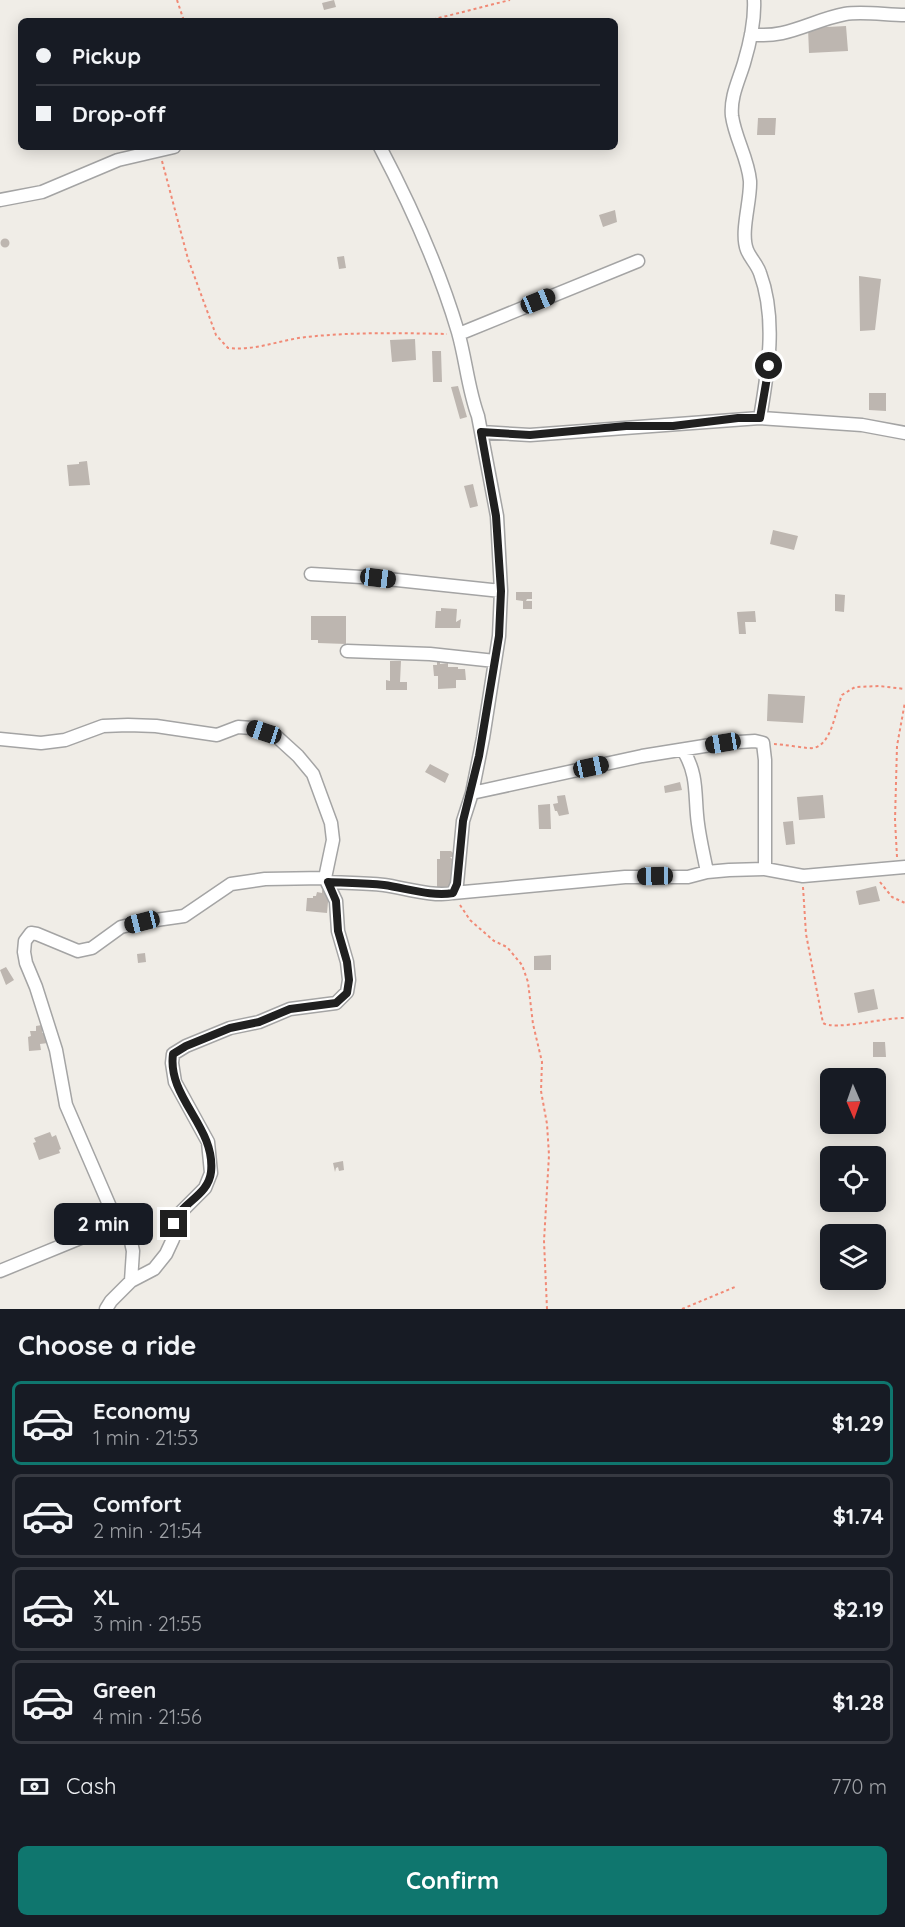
<!DOCTYPE html>
<html lang="en">
<head>
<meta charset="utf-8">
<style>
	body { margin:0; font-family:Quicksand,sans-serif; background:#20242c; color:#f1f3f6; height:100vh; display:flex; flex-direction:column; font-size:22px; white-space:nowrap }
	* { box-sizing:border-box; margin:0 }
	p { font-size:20px; color:#9ea1a6 }
	.icon { flex:none; width:33px; height:33px; fill:none; stroke:currentColor; stroke-width:2; stroke-linecap:round; stroke-linejoin:round }
	.map { position:relative; height:1309px; overflow:hidden }
	.panel { display:flex; flex-direction:column; background:#171b24; flex:1 }
	.panel>* { flex:none }
	.top-card { position:absolute; left:18px; top:18px; width:600px; height:132px; border-radius:9px; box-shadow:0 3px 15px #0003; display:grid; align-content:center; height:132px; padding:0 18px; background:#171b24 }
	.needle { width:39px; rotate:178deg }
	.buttons { position:absolute; left:820px; top:1068px; display:grid; gap:12px }
	.buttons a { display:grid; place-items:center; width:66px; height:66px; border-radius:9px; background:#171b24; box-shadow:0 3px 15px #0003; font-size:30px }
	.end { position:absolute; width:27px; height:27px; margin:-14px; border:8px solid #202020; background:#fff; box-shadow:0 0 0 3px #fff }
	.from { border-radius:50% }
	.bubble { position:absolute; height:42px; border-radius:9px; background:#171b24; box-shadow:0 3px 15px #0003; font-size:20px; font-weight:700; line-height:42px; text-align:center }
	.car { position:absolute; width:18px; height:36px; margin:-18px -9px; border-radius:8px; box-shadow:0 0 4px 2px #0007; background:linear-gradient(#222 24%,#8ab4d8 0 40%,#222 0 76%,#8ab4d8 0 86%,#222 0) }
	.top-card b { display:flex; align-items:center; gap:21px; height:57px; font-size:22px }
	.top-card b+b { border-top:2px solid #363941 }
	.top-card i { width:15px; height:15px; background:#f1f3f6 }
	ul { padding:0; list-style:none }
	li { display:flex; align-items:center; gap:18px; height:84px; margin:0 12px 9px; padding:0 6px; border:3px solid #363941; border-radius:9px }
	li div { flex:1 }
	li b { display:block; font-size:22px }
	li em { font-style:normal; font-weight:700 }
	li.on { border-color:#0f766e }
	li>.icon { width:54px; height:54px; stroke-width:1.5 }
	h2 { padding:0 18px; font-size:27px; line-height:72px }
	.pay { display:flex; align-items:center; gap:15px; height:66px; padding:0 18px; font-size:22px }
	.pay p { margin-inline-start:auto }
	.cta { display:flex; gap:12px; margin-top:auto; padding:12px 18px }
	.cta a { flex:1; height:69px; border-radius:9px; background:#0f766e; color:#fff; font-size:24px; font-weight:700; line-height:69px; text-align:center }
	.map>svg:first-child { display:block }
</style>
</head>
<body>
<div class="map">
<svg width="905" height="1309" viewBox="0 0 905 1309">
	<rect width="100%" height="100%" fill="#f0ede7"/>
	<path fill="#bdb6b0" d="M334,0L336,7L324,10L322,3Z
		M846,26L848,51L809,53L808,28Z
		M758,118H776L775,135H757Z
		M615,210L617,222L603,227L599,215Z
		M0.5 243a4.5 4.5 0 1 1 9 0a4.5 4.5 0 1 1-9 0Z
		M344,256L346,268L339,269L337,257Z
		M859,276L881,279L875,330L860,331Z
		M415,339L416,360L392,362L390,340Z
		M432,351H441L442,382H433Z
		M458,386L467,417L460,419L451,387Z
		M869,393H886V411L869,410Z
		M87,461L90,485L69,486L67,465L79,464V462Z
		M473,484L478,506L470,508L464,486Z
		M773,530L798,536L794,550L770,544Z
		M516,592H532V599H527L526,601H532V609H523V601L516,600Z
		M835,594L845,595L844,612L835,611Z
		M441,608L457,609L456,622L461,619L460,628H435L436,611H441Z
		M755,611L756,622H745L746,634H739L737,612Z
		M311,616H346V644L318,643V640H311Z
		M390,661H401L400,682H407V690H386V680L390,681Z
		M437,661H440V664L448,663V667H458V669H465L466,680H456V688L438,689V676H434L433,665H437Z
		M768,694L805,696L803,723L767,721Z
		M430,764L449,774L445,783L425,772Z
		M680,782L682,790L665,793L664,786Z
		M565,795L569,814L559,816L557,811H555L553,804L558,803L557,796Z
		M823,795L825,818L799,820L797,797Z
		M550,804L551,829H539L538,805Z
		M793,821L795,844L786,845L783,822Z
		M440,851H451L453,853V857H450L452,859L451,887H437V859H440Z
		M876,886L880,901L859,905L856,891Z
		M322,890L329,891L327,913L306,911L307,898H313V896H316L317,892L322,893Z
		M145,953L146,962L138,963L137,954Z
		M551,955V970H534V956Z
		M6,967L14,980L6,985L0,970Z
		M874,989L878,1009L858,1013L854,993Z
		M42,1025V1033H47L48,1043L40,1044L41,1050L29,1051L28,1037L31,1036L30,1031H36V1026Z
		M873,1042H885L886,1057H873Z
		M50,1132L52,1137L56,1135L61,1149L59,1150L60,1153L39,1160L33,1143L36,1142L34,1138Z
		M343,1161L344,1170L339,1171L338,1167L336,1168L335,1172L333,1163Z"/>
	<g fill="none" stroke-linecap="round" stroke-linejoin="round">
		<defs>
			<path id="street" d="M754,0C755,20 750,43 744,63C739,80 730,97 732,116C735,138 748,158 750,181C751,201 740,232 747,250C750,258 757,264 760,273C777,319 768,371 760,418
				M751,34C785,40 812,20 845,14C862,11 887,15 905,15
				M0,200L42,192L118,160L174,147
				M459,334L638,261
				M481,432L530,435L760,418L862,425L905,433
				M311,574L378,578L501,591
				M347,651L430,654L495,661
				M0,739L41,743L65,740L103,726L128,725L156,726L217,735L238,727L252,728L276,736L298,756L313,774L331,823L333,840L325,878L336,901L338,931L347,962L349,980L347,992L336,1003L290,1009L259,1022L230,1028L186,1046L173,1054L172,1063L175,1082L208,1142L211,1173L205,1188L180,1213L174,1224L173,1239L166,1254L154,1269L131,1281L111,1301L106,1309
				M683,750C699,776 694,796 698,824C700,840 704,856 707,872
				M472,793L642,756L723,743L755,741L763,743L765,760V869
				M328,882C347,883 365,883 384,885C405,888 433,897 453,893L457,884L463,821L472,793L483,738L499,636L501,591L497,516L478,416C468,389 466,360 458,332C439,268 411,206 380,147
				M453,893L625,877H688L707,872L729,870L765,869L803,876L905,867
				M0,1271L117,1223
				M131,1281L133,1251L131,1242L117,1223L66,1105L56,1050L36,987L26,963L24,952L25,941L31,933L37,934L78,951L92,948L121,927L142,922L184,916L231,884L265,879L325,878"/>
		</defs>
		<use href="#street" stroke="#a4a4a4" stroke-width="15"/>
		<path stroke="#f18a76" stroke-width="2" stroke-dasharray="3 3" stroke-linecap="butt" d="M177,0L184,21
			M427,21L510,0
			M162,161L188,259L216,335L228,348C255,351 280,340 306,337C353,332 400,333 447,334
			M774,744C782,744 808,749 813,748C832,745 835,711 842,695L855,687L879,686L905,689
			M897,857L895,820L897,746L905,702
			M880,882L892,897L905,903
			M803,887L806,934L823,1023C834,1031 887,1017 905,1018
			M460,905L470,920L494,941L507,947L522,965L528,982L533,1024L542,1062L541,1091L547,1124L549,1155L544,1241L547,1309
			M682,1309L735,1287"/>
		<use href="#street" stroke="#fff" stroke-width="12"/>
	</g>
	<g fill="none" stroke-linecap="round" stroke-linejoin="round">
		<path stroke="#202020" stroke-width="8" d="M174,1224C176,1220 177,1215 180,1212C191,1199 209,1191 211,1172C216,1127 167,1098 173,1054L186,1046L230,1028L259,1022L290,1009L336,1003L347,993L349,980L347,962L338,931L336,901L328,882C347,883 365,883 384,885C406,888 432,897 453,893L457,884L463,821L479,756L499,636L501,591L496,516L481,432L530,435L626,426H673L738,418H760L769,366"/>
	</g>
</svg>
<div class="buttons">
<a><svg class="needle" viewBox="-14 -14 28 28"><path d="M0-13l5 13h-10z" fill="#e53935"/><path d="M0 13l5-13h-10z" fill="#9ea1a6"/></svg></a>
<a><svg class="icon" aria-label="locate" viewBox="0 0 24 24"><circle cx="12" cy="12" r="6"/><path d="M12 2v4M12 18v4M2 12h4M18 12h4"/></svg></a>
<a><svg class="icon" aria-label="layers" viewBox="0 0 24 24"><path d="M12 4l9 5-9 5-9-5zM3 14l9 5 9-5"/></svg></a>
</div>
<i class="end from" style="left:769px;top:366px"></i>
<i class="end" style="left:174px;top:1224px"></i>
<div class="bubble" style="left:54px;top:1203px;width:99px">2 min</div>
<i class="car" style="left:538px;top:301px;rotate:68deg"></i>
<i class="car" style="left:378px;top:578px;rotate:97deg"></i>
<i class="car" style="left:264px;top:732px;rotate:288deg"></i>
<i class="car" style="left:723px;top:743px;rotate:261deg"></i>
<i class="car" style="left:591px;top:767px;rotate:78deg"></i>
<i class="car" style="left:655px;top:876px;rotate:269deg"></i>
<i class="car" style="left:142px;top:922px;rotate:256deg"></i>
<div class="top-card">
<b><i class="from"></i>Pickup</b>
<b><i></i>Drop-off</b>
</div>
</div>
<section class="panel">
<h2>Choose a ride</h2>
<ul>
<li class="on"><svg class="icon" aria-label="car" viewBox="0 0 24 24"><path d="M5 17H2v-5l4-1 3-4h7l3 4 3 1v5h-3M9 17h6M6 11h13"/><circle cx="7" cy="17" r="2"/><circle cx="17" cy="17" r="2"/></svg><div><b>Economy</b><p>1 min · 21:53</p></div><em>$1.29</em></li>
<li><svg class="icon" aria-label="car" viewBox="0 0 24 24"><path d="M5 17H2v-5l4-1 3-4h7l3 4 3 1v5h-3M9 17h6M6 11h13"/><circle cx="7" cy="17" r="2"/><circle cx="17" cy="17" r="2"/></svg><div><b>Comfort</b><p>2 min · 21:54</p></div><em>$1.74</em></li>
<li><svg class="icon" aria-label="car" viewBox="0 0 24 24"><path d="M5 17H2v-5l4-1 3-4h7l3 4 3 1v5h-3M9 17h6M6 11h13"/><circle cx="7" cy="17" r="2"/><circle cx="17" cy="17" r="2"/></svg><div><b>XL</b><p>3 min · 21:55</p></div><em>$2.19</em></li>
<li><svg class="icon" aria-label="car" viewBox="0 0 24 24"><path d="M5 17H2v-5l4-1 3-4h7l3 4 3 1v5h-3M9 17h6M6 11h13"/><circle cx="7" cy="17" r="2"/><circle cx="17" cy="17" r="2"/></svg><div><b>Green</b><p>4 min · 21:56</p></div><em>$1.28</em></li>
</ul>
<div class="pay"><svg class="icon" aria-label="cash" viewBox="0 0 24 24"><path d="M3 7h18v10H3z"/><circle cx="12" cy="12" r="2"/></svg>Cash<p>770 m</p></div>
<div class="cta"><a>Confirm</a></div>
</section>
</body>
</html>
